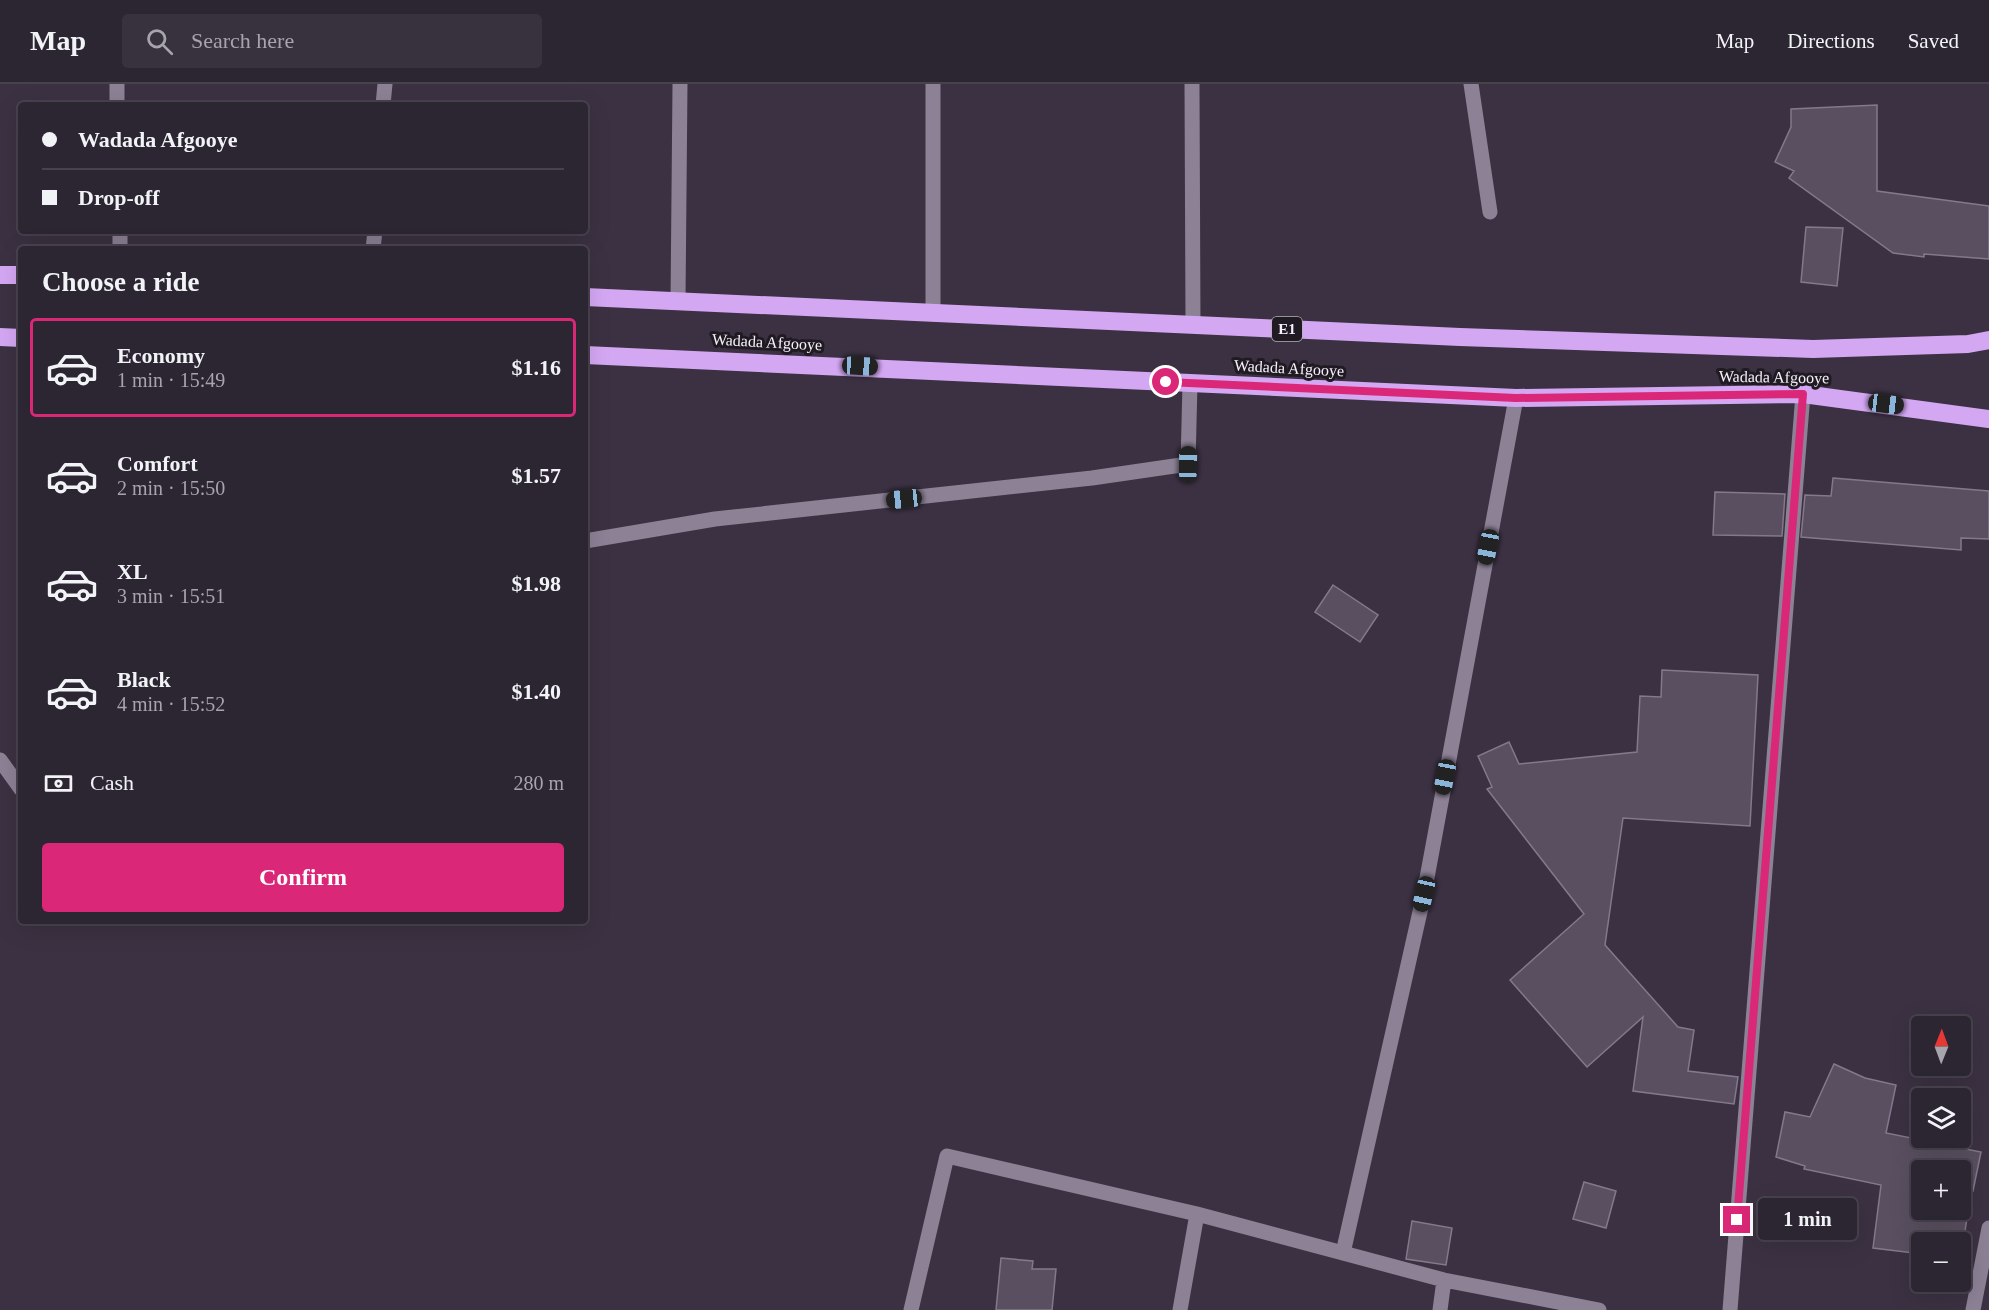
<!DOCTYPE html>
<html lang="en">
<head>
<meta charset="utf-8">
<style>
	body { margin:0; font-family:"Times New Roman",serif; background:#38313e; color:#f1f3f6; height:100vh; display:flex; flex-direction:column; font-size:22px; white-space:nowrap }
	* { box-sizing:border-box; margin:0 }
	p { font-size:20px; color:#a6a5ac }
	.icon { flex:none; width:33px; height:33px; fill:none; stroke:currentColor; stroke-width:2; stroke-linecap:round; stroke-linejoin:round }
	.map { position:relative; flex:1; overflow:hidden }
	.side { position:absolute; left:18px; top:162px; width:570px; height:678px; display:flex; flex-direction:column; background:#2c2532; border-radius:6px; box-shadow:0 6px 24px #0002,0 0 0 2px #48424d }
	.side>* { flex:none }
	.hud { position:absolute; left:18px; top:18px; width:570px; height:132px; border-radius:6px; box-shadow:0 6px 24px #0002,0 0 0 2px #48424d; display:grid; align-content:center; height:132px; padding:0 24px; background:#2c2532 }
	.needle { width:39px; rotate:1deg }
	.fabs { position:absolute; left:1911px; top:932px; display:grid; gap:12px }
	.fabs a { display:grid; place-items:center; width:60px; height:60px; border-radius:6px; background:#2c2532; box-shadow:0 6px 24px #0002,0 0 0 2px #48424d; font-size:30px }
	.end { position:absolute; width:27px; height:27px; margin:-14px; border:8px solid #db2777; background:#fff; box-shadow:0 0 0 3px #fff }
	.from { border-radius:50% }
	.bubble { position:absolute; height:42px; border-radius:6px; background:#2c2532; box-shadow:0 6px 24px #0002,0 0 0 2px #48424d; font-size:20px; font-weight:600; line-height:42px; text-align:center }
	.car { position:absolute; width:18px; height:36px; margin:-18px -9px; border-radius:8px; box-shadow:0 0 4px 2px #0007; background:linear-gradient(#222 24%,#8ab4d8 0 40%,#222 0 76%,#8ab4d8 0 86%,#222 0) }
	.hud b { display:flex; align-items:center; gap:21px; height:57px; font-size:22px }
	.hud b+b { border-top:2px solid #48424d }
	.hud i { width:15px; height:15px; background:#f1f3f6 }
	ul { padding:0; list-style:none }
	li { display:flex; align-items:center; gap:18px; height:99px; margin:0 12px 9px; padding:0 12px; border:3px solid transparent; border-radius:6px }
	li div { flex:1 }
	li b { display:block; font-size:22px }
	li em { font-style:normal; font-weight:600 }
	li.active { border-color:#db2777 }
	li>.icon { width:54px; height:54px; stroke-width:1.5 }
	h2 { padding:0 24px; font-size:27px; line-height:72px }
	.pay { display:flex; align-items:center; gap:15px; height:66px; padding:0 24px; font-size:22px }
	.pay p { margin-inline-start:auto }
	.button { display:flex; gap:12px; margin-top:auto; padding:12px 24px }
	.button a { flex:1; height:69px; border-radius:6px; background:#db2777; color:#fff; font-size:24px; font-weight:600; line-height:69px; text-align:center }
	header { display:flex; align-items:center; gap:36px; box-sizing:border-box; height:84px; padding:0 30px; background:#2c2532; border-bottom:2px solid #48424d }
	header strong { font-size:28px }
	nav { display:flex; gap:33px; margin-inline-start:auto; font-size:21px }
	.search { width:420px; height:54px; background:#38313e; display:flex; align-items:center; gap:15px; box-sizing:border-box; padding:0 21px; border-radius:6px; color:#a6a5ac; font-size:22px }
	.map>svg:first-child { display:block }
</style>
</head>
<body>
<header>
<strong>Map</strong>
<div class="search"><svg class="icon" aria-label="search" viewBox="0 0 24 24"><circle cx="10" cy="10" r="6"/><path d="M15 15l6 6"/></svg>Search here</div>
<nav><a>Map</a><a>Directions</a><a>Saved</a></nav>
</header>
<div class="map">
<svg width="1989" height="1226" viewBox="0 0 1989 1226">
	<rect width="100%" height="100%" fill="#3b3142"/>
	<path fill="#594f60" stroke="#84798c" stroke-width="1.5" fill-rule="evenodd" d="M1877,21V107L1989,122V175L1924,170V173L1893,169L1789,94L1794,87L1775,78L1791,43V25Z
		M1806,143L1843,144L1837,202L1801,198Z
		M1833,394L1989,407V455L1961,454V466L1801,453L1805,411L1831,412Z
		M1715,408L1785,410L1782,452L1713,451Z
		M1333,501L1378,531L1360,558L1315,528Z
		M1662,586L1758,591L1750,742L1623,734L1605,861L1678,943L1694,946L1688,987L1738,993L1734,1020L1633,1007L1643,933L1587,983L1510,896L1584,830L1487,705L1492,703L1478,672L1509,658L1519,680L1637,668L1640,612L1661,613Z
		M1834,980L1865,994L1896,1001L1886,1049L1981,1068L1973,1107L1971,1106L1961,1175L1960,1158H1922V1170L1873,1164L1881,1101L1804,1085L1805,1082L1776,1073L1785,1028L1810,1033ZM1922,1086H1960V1125H1922Z
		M1584,1098L1616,1107L1606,1144L1573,1135Z
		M1412,1137L1452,1144L1446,1181L1406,1175Z
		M1001,1174L1033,1177L1032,1185H1056L1052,1226H996Z"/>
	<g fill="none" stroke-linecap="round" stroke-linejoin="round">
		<path stroke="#8c8195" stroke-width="15" d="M117,0V21
			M1192,0L1193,241
			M1471,0L1490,128
			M383,21L385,0
			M120,147V165
			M373,165L375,147
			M678,218L680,0
			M933,229V0
			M585,457L715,435L1092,394L1188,380L1190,299
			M0,676L21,705
			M1343,1169L1424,810L1516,314
			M911,1226L947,1072L1197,1130L1444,1196L1599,1226
			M1180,1226L1197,1130
			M1440,1226L1444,1196
			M1730,1226L1803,310
			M1973,1226L1989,1144"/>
		<path stroke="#d4a7f3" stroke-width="18" d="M0,191H21
			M585,213L1460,253L1813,265L1968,260L1989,256
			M0,253L21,254
			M585,271L1516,314L1803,310L1989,335"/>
	</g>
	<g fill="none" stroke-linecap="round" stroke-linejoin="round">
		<path stroke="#db2777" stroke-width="8" d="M1166,298L1516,314L1803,310L1737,1136"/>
	</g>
	<g text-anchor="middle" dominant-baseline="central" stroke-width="6" stroke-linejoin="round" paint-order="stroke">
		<rect fill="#201b23" stroke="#b6b0ba" stroke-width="1.5" x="1272" y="233" width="30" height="24" rx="4.5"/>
		<g font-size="15" font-weight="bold" fill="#f6f0fb">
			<text x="1287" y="245">E1</text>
		</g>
		<g font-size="16" fill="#f6f0fb" stroke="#201b23">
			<text transform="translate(767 258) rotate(3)">Wadada Afgooye</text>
			<text transform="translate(1289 284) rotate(3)">Wadada Afgooye</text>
			<text transform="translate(1774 293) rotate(1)">Wadada Afgooye</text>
		</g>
	</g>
</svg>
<div class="fabs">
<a><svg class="needle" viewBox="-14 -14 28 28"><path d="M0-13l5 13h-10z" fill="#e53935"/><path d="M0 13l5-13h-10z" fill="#a6a5ac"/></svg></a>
<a><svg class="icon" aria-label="layers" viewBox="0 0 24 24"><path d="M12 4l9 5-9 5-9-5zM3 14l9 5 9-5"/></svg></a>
<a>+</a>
<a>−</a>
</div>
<i class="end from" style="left:1166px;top:298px"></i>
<i class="end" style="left:1737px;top:1136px"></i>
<div class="bubble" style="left:1758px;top:1114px;width:99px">1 min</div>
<i class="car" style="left:860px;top:282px;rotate:93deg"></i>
<i class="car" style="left:1886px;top:320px;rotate:97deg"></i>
<i class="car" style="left:1188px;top:380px;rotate:1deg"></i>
<i class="car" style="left:904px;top:415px;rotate:264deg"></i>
<i class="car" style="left:1488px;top:463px;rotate:191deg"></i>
<i class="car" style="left:1445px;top:693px;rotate:191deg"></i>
<i class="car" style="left:1424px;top:810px;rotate:193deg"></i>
<div class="hud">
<b><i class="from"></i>Wadada Afgooye</b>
<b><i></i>Drop-off</b>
</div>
<section class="side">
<h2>Choose a ride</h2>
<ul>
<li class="active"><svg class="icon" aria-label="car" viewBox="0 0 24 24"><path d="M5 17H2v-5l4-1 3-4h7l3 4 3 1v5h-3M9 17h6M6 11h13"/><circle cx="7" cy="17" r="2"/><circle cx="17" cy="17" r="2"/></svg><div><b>Economy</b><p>1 min · 15:49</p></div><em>$1.16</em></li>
<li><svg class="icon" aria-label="car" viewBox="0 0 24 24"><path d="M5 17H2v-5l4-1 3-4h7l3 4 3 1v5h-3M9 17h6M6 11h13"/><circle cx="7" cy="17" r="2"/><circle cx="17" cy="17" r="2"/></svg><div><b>Comfort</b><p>2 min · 15:50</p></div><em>$1.57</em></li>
<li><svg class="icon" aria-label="car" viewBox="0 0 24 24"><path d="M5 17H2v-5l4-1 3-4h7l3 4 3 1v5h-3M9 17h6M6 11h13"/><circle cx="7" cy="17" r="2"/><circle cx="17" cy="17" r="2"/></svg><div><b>XL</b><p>3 min · 15:51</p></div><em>$1.98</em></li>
<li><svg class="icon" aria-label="car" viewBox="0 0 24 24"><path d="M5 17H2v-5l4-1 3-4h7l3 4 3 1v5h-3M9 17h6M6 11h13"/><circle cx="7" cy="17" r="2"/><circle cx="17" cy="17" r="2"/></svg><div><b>Black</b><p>4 min · 15:52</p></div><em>$1.40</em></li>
</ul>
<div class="pay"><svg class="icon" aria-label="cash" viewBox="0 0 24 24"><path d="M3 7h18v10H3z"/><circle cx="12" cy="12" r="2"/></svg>Cash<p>280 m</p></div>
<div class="button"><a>Confirm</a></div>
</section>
</div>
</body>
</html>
